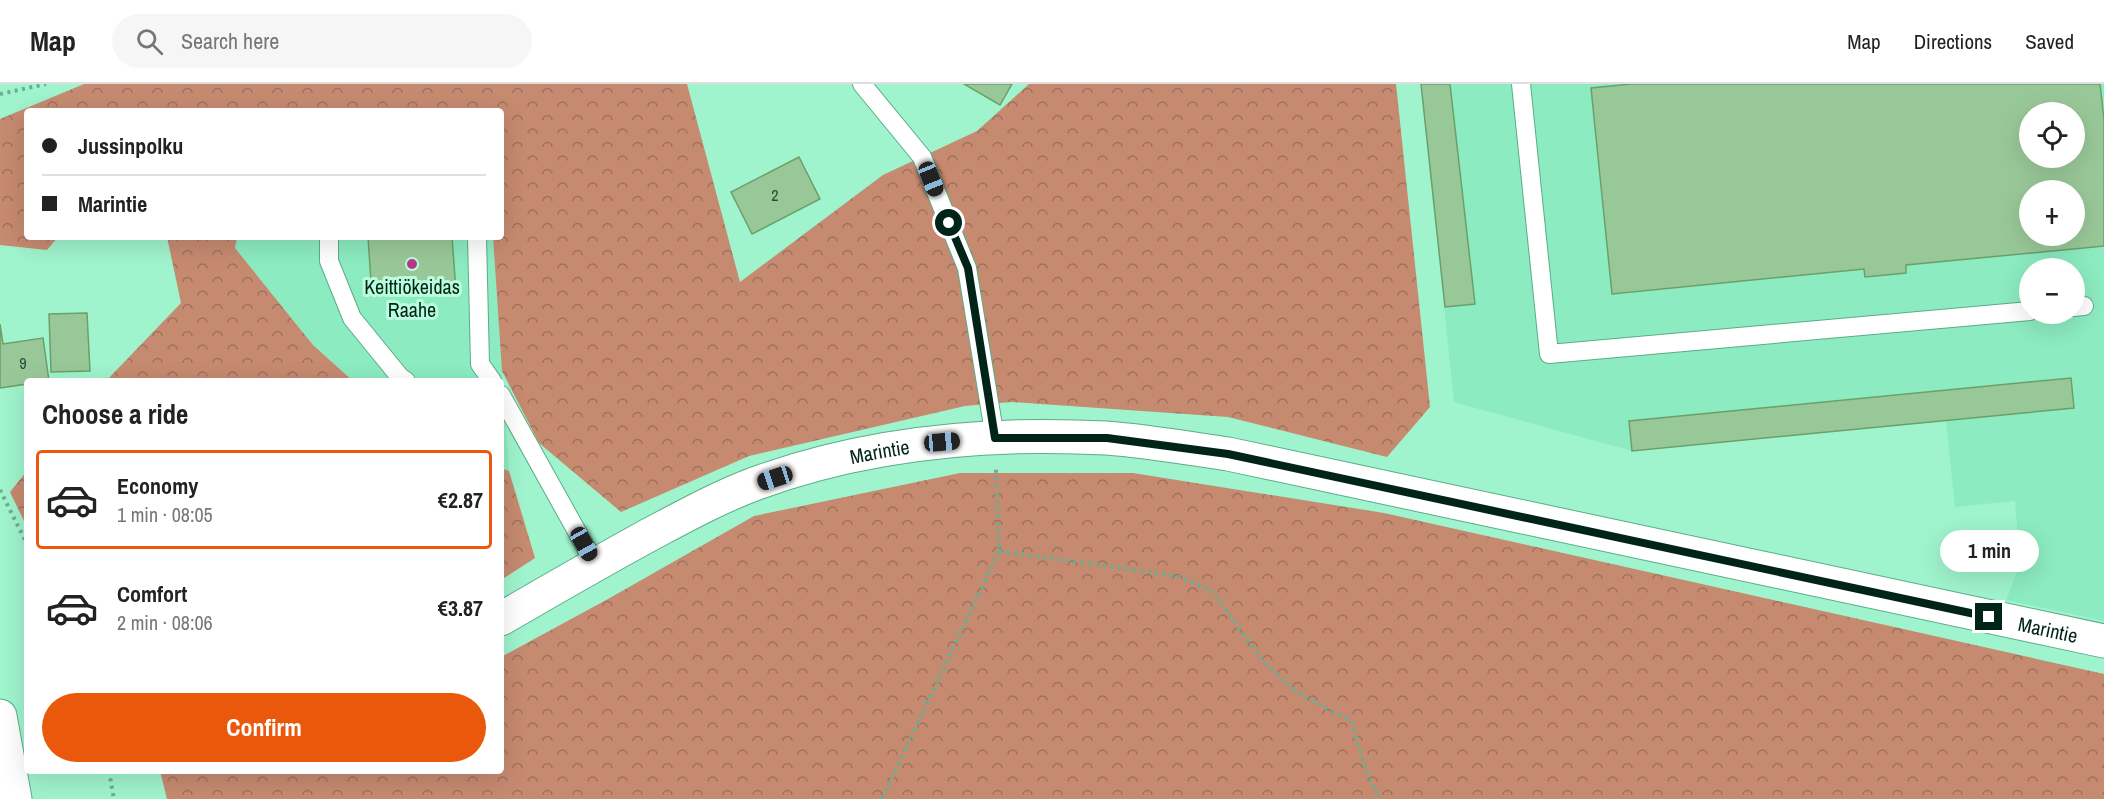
<!DOCTYPE html>
<html lang="en">
<head>
<meta charset="utf-8">
<style>
	body { margin:0; font-family:"Archivo Narrow",sans-serif; background:#f6f6f6; color:#222; height:100vh; display:flex; flex-direction:column; font-size:22px; white-space:nowrap }
	* { box-sizing:border-box; margin:0 }
	p { font-size:20px; color:#767676 }
	.icon { flex:none; width:33px; height:33px; fill:none; stroke:currentColor; stroke-width:2; stroke-linecap:round; stroke-linejoin:round }
	.map { position:relative; flex:1; overflow:hidden }
	.panel { position:absolute; left:24px; top:294px; width:480px; height:396px; display:flex; flex-direction:column; background:#fff; border-radius:6px; box-shadow:0 6px 24px #0002 }
	.panel>* { flex:none }
	.banner { position:absolute; left:24px; top:24px; width:480px; height:132px; border-radius:6px; box-shadow:0 6px 24px #0002; display:grid; align-content:center; height:132px; padding:0 18px; background:#fff }
	.buttons { position:absolute; left:2019px; top:18px; display:grid; gap:12px }
	.buttons a { display:grid; place-items:center; width:66px; height:66px; border-radius:50%; background:#fff; box-shadow:0 6px 24px #0002; font-size:30px }
	.end { position:absolute; width:27px; height:27px; margin:-14px; border:8px solid #002417; background:#fff; box-shadow:0 0 0 3px #fff }
	.from { border-radius:50% }
	.bubble { position:absolute; height:42px; border-radius:21px; background:#fff; box-shadow:0 6px 24px #0002; font-size:20px; font-weight:800; line-height:42px; text-align:center }
	.car { position:absolute; width:18px; height:36px; margin:-18px -9px; border-radius:8px; box-shadow:0 0 4px 2px #0007; background:linear-gradient(#222 24%,#8ab4d8 0 40%,#222 0 76%,#8ab4d8 0 86%,#222 0) }
	.banner b { display:flex; align-items:center; gap:21px; height:57px; font-size:22px }
	.banner b+b { border-top:2px solid #e0e0e0 }
	.banner i { width:15px; height:15px; background:#222 }
	ul { padding:0; list-style:none }
	li { display:flex; align-items:center; gap:18px; height:99px; margin:0 12px 9px; padding:0 6px; border:3px solid transparent; border-radius:6px }
	li div { flex:1 }
	li b { display:block; font-size:22px }
	li em { font-style:normal; font-weight:800 }
	li.on { border-color:#ea580c }
	li>.icon { width:54px; height:54px; stroke-width:1.5 }
	h2 { padding:0 18px; font-size:27px; line-height:72px }
	.primary-button { display:flex; gap:12px; margin-top:auto; padding:12px 18px }
	.primary-button a { flex:1; height:69px; border-radius:36px; background:#ea580c; color:#fff; font-size:24px; font-weight:800; line-height:69px; text-align:center }
	header { display:flex; align-items:center; gap:36px; box-sizing:border-box; height:84px; padding:0 30px; background:#fff; border-bottom:2px solid #e0e0e0 }
	header strong { font-size:28px }
	nav { display:flex; gap:33px; margin-inline-start:auto; font-size:21px }
	.search { width:420px; height:54px; background:#f6f6f6; display:flex; align-items:center; gap:15px; box-sizing:border-box; padding:0 21px; border-radius:33px; color:#767676; font-size:22px }
	.map>svg:first-child { display:block }
</style>
</head>
<body>
<header>
<strong>Map</strong>
<div class="search"><svg class="icon" aria-label="search" viewBox="0 0 24 24"><circle cx="10" cy="10" r="6"/><path d="M15 15l6 6"/></svg>Search here</div>
<nav><a>Map</a><a>Directions</a><a>Saved</a></nav>
</header>
<div class="map">
<svg width="2104" height="715" viewBox="0 0 2104 715">
	<defs>
		<pattern id="forest-crowns" width="20" height="18" patternUnits="userSpaceOnUse" patternTransform="scale(1.5)"><rect width="20" height="18" fill="#c68a70"/><path d="M2 6a3 3 0 1 1 6 0M12 15a3 3 0 1 1 6 0" fill="none" stroke="#9e715b"/></pattern>
	</defs>
	<rect width="100%" height="100%" fill="#9ff3cd"/>
	<path fill="#8cebc1" fill-rule="evenodd" d="M1421,0H2104V537L2006,516L2020,481L2015,417L1955,423L1946,337L1632,367L1454,318ZM2030,28H2074V74H2030ZM2030,106H2074V152H2030ZM2030,184H2074V230H2030Z
		M237,153H493L509,387L501,384V297H353L313,261L235,164Z"/>
	<path fill="url(#forest-crowns)" d="M84,0H687L740,198L883,91L977,47L1029,0H1396L1430,323L1387,373L1228,333L1011,318L965,322L749,372L621,428L539,359L502,287L493,153H501V27H27V153H58L47,166L0,161V35Z
		M167,153H237L235,164L313,261L353,297H106L181,219Z
		M501,384L509,387L535,474L501,496Z
		M27,387V443L10,408Z
		M960,389H1133L1384,429L2104,590V715H167L160,687H501V573L608,515L754,432Z"/>
	<path fill="#99c898" stroke="#6aa069" stroke-width="1.5" fill-rule="evenodd" d="M964,0H1012L1000,21Z
		M1421,0H1450L1475,220L1445,223Z
		M1631,0H2100L2104,36V162L1906,181V189L1865,193L1864,185L1612,210L1591,4ZM2030,28H2074V74H2030ZM2030,106H2074V152H2030Z
		M799,73L820,115L752,150L731,108Z
		M368,153H452L456,207L372,212Z
		M87,229L90,287L51,288L49,230Z
		M0,240L3,260L43,254L49,297H27V300L0,304Z
		M2071,294L2074,324L1632,367L1629,337Z"/>
	<g fill="none" stroke-linecap="round" stroke-linejoin="round">
		<defs>
			<path id="service" d="M862,0L922,73L967,184L995,354
				M1521,0L1549,270L2030,227
				M329,153V177L352,234L400,293L406,297
				M477,153L480,280L492,297
				M2074,223L2084,222
				M501,311L595,480"/>
			<g id="minor">
				<path id="s1" d="M501,535C549,507 598,479 647,452C683,433 719,413 757,399C867,359 990,348 1106,354C1147,357 1187,364 1228,370L2104,557"/>
				<path d="M0,632L15,715"/>
			</g>
		</defs>
		<use href="#service" stroke="#59ad89" stroke-width="20"/>
		<use href="#minor" stroke="#59ad89" stroke-width="35"/>
		<path stroke="#6aae91" stroke-width="4" stroke-dasharray="3 4.5" stroke-linecap="butt" d="M0,10L46,0
			M0,406L27,460
			M999,467L1177,492L1211,506L1264,578L1301,611L1351,637L1366,686L1380,715
			M109,687L114,715
			M882,715L999,467L996,385"/>
		<use href="#service" stroke="#fff" stroke-width="18"/>
		<use href="#minor" stroke="#fff" stroke-width="33"/>
	</g>
	<g fill="none" stroke-linecap="round" stroke-linejoin="round">
		<path stroke="#002417" stroke-width="8" d="M949,139L968,184L995,354H1107L1228,370L1989,533"/>
	</g>
	<circle fill="#b5398b" stroke="#bafddd" stroke-width="2" cx="412" cy="180" r="6"/>
	<g text-anchor="middle" dominant-baseline="central" stroke-width="6" stroke-linejoin="round" paint-order="stroke">
		<g font-size="16" fill="#264d37">
			<text x="775" y="111">2</text>
			<text x="23" y="279">9</text>
		</g>
		<g font-size="20" fill="#002417" stroke="#bafddd">
			<text x="412" y="202">Keittiökeidas<tspan x="412" dy="23">Raahe</tspan></text>
		</g>
		<g font-size="20" fill="#002417" stroke="#bafddd">
			<text stroke="none"><textPath href="#s1" startOffset="417">Marintie</textPath></text>
			<text stroke="none"><textPath href="#s1" startOffset="1606">Marintie</textPath></text>
		</g>
	</g>
</svg>
<div class="buttons">
<a><svg class="icon" aria-label="locate" viewBox="0 0 24 24"><circle cx="12" cy="12" r="6"/><path d="M12 2v4M12 18v4M2 12h4M18 12h4"/></svg></a>
<a>+</a>
<a>−</a>
</div>
<i class="end from" style="left:949px;top:139px"></i>
<i class="end" style="left:1989px;top:533px"></i>
<div class="bubble" style="left:1940px;top:446px;width:99px">1 min</div>
<i class="car" style="left:931px;top:95px;rotate:158deg"></i>
<i class="car" style="left:942px;top:358px;rotate:85deg"></i>
<i class="car" style="left:775px;top:394px;rotate:252deg"></i>
<i class="car" style="left:584px;top:460px;rotate:151deg"></i>
<div class="banner">
<b><i class="from"></i>Jussinpolku</b>
<b><i></i>Marintie</b>
</div>
<section class="panel">
<h2>Choose a ride</h2>
<ul>
<li class="on"><svg class="icon" aria-label="car" viewBox="0 0 24 24"><path d="M5 17H2v-5l4-1 3-4h7l3 4 3 1v5h-3M9 17h6M6 11h13"/><circle cx="7" cy="17" r="2"/><circle cx="17" cy="17" r="2"/></svg><div><b>Economy</b><p>1 min · 08:05</p></div><em>€2.87</em></li>
<li><svg class="icon" aria-label="car" viewBox="0 0 24 24"><path d="M5 17H2v-5l4-1 3-4h7l3 4 3 1v5h-3M9 17h6M6 11h13"/><circle cx="7" cy="17" r="2"/><circle cx="17" cy="17" r="2"/></svg><div><b>Comfort</b><p>2 min · 08:06</p></div><em>€3.87</em></li>
</ul>
<div class="primary-button"><a>Confirm</a></div>
</section>
</div>
</body>
</html>
